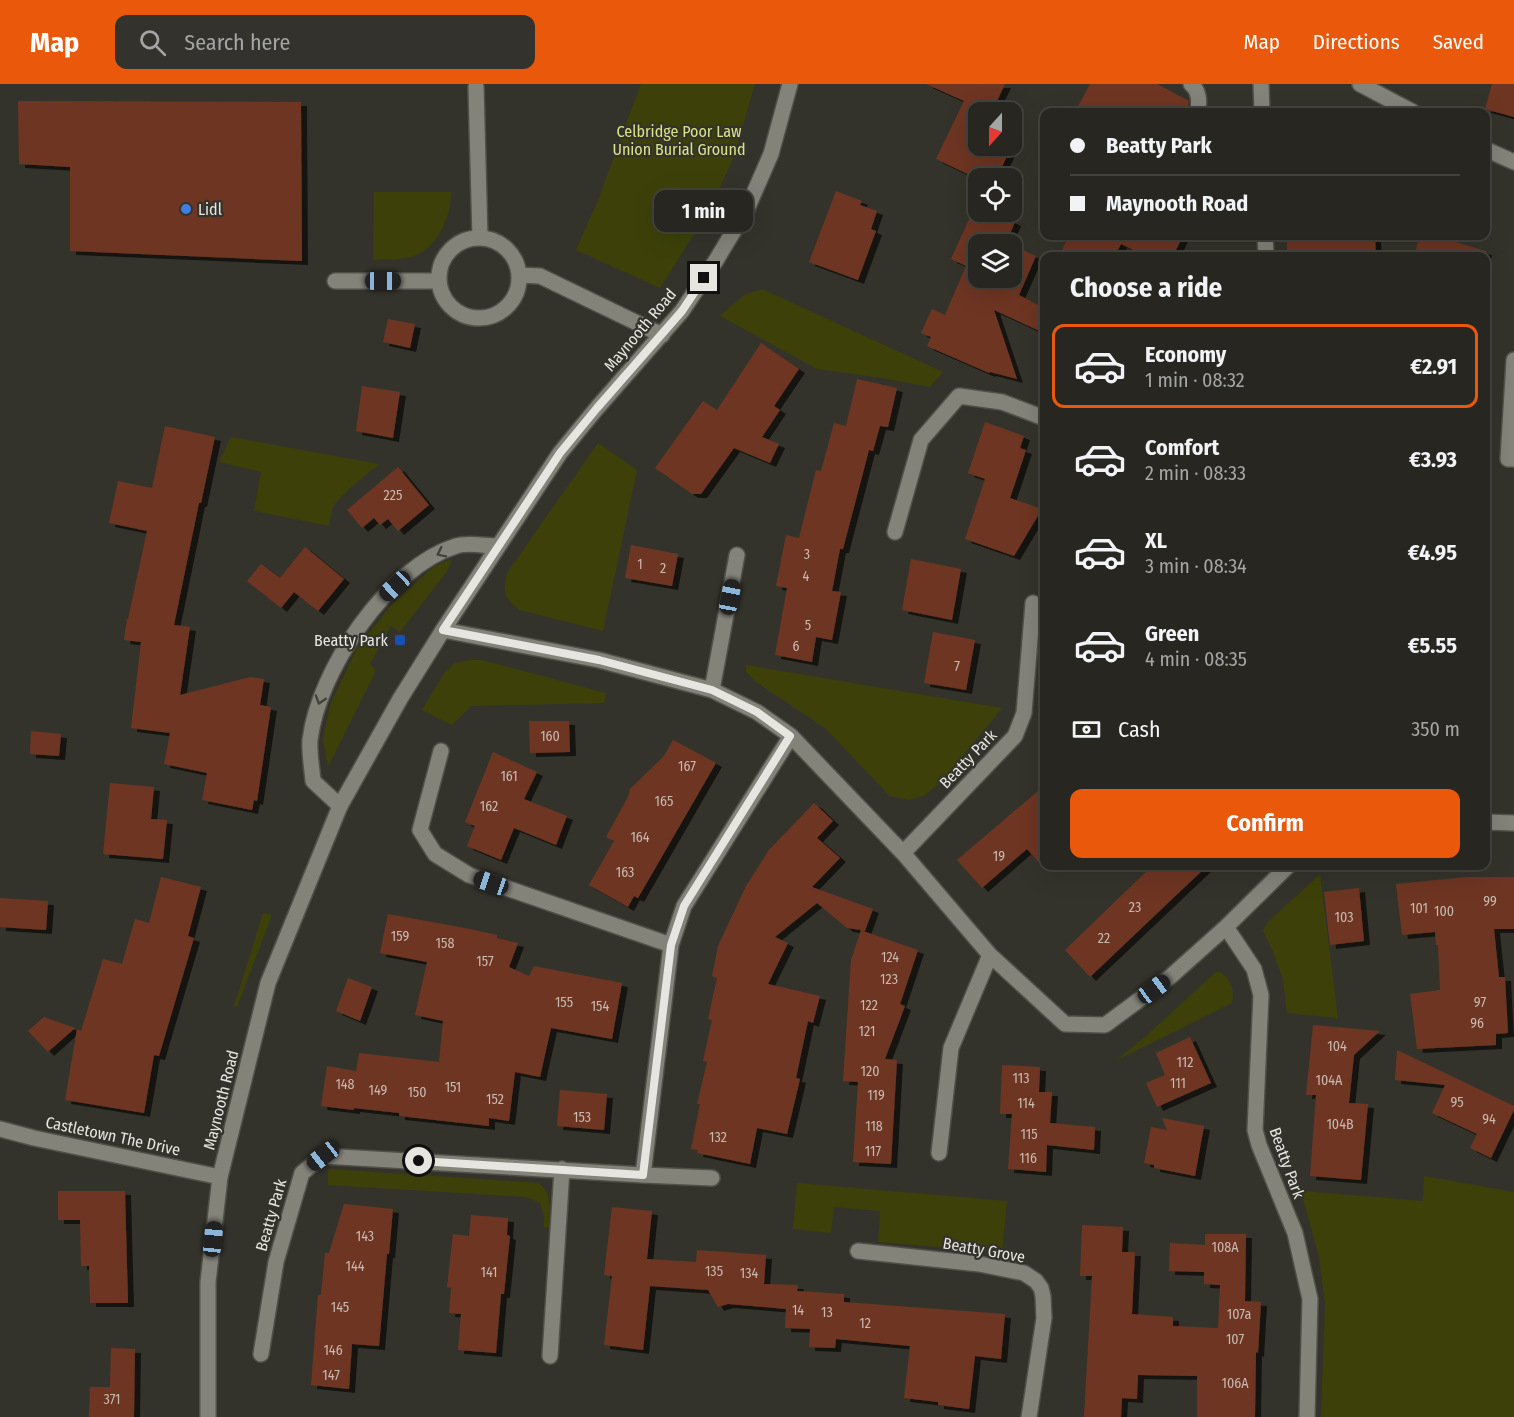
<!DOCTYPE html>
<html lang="en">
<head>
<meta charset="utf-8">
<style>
	body { margin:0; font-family:"Fira Sans Condensed",sans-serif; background:#33322d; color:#f1f3f6; height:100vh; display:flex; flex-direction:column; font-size:22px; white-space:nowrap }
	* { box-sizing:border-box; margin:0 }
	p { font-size:20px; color:#a4a5a5 }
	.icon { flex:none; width:33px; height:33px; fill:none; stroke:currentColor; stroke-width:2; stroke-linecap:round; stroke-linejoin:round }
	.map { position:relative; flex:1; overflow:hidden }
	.sheet { position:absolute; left:1040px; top:168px; width:450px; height:618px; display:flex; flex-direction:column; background:#272620; border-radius:12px; box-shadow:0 6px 24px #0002,0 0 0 2px #43433e }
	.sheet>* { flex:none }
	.guide { position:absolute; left:1040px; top:24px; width:450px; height:132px; border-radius:12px; box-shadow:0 6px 24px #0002,0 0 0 2px #43433e; display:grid; align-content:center; height:132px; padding:0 30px; background:#272620 }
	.needle { width:39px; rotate:201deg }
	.fabs { position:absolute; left:968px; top:18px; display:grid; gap:12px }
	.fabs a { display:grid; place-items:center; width:54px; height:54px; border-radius:12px; background:#272620; box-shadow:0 6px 24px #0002,0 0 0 2px #43433e; font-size:30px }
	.end { position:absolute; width:27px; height:27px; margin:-14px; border:8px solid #e6e5e0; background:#111; box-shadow:0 0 0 3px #111 }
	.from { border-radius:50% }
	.bubble { position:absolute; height:42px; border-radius:12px; background:#272620; box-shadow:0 6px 24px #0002,0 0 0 2px #43433e; font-size:20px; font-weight:700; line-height:42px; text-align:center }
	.car { position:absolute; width:18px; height:36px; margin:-18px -9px; border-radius:8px; box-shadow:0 0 4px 2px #0007; background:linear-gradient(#222 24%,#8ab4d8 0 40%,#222 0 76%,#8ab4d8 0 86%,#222 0) }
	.guide b { display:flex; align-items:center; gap:21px; height:57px; font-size:22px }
	.guide b+b { border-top:2px solid #43433e }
	.guide i { width:15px; height:15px; background:#f1f3f6 }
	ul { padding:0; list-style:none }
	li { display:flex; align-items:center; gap:18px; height:84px; margin:0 12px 9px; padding:0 18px; border:3px solid transparent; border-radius:12px }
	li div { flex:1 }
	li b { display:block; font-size:22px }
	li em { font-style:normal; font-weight:700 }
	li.on { border-color:#ea580c }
	li>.icon { width:54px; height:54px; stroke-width:1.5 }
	h2 { padding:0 30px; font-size:27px; line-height:72px }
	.pay { display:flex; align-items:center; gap:15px; height:66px; padding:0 30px; font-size:22px }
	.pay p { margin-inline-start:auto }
	.button { display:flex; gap:12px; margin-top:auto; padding:12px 30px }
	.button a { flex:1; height:69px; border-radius:12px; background:#ea580c; color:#fff; font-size:24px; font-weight:700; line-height:69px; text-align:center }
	header { display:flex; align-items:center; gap:36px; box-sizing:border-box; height:84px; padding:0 30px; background:#ea580c; color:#fff }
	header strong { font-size:28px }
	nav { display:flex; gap:33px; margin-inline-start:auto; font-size:21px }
	.search { width:420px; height:54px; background:#33322d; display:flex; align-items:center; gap:15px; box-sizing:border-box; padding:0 21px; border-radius:12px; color:#a4a5a5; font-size:22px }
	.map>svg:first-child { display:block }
</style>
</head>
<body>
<header>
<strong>Map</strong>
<div class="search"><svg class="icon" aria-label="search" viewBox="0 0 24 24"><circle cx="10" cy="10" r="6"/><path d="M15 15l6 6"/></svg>Search here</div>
<nav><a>Map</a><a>Directions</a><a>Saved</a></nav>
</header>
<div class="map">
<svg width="1514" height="1333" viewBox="0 0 1514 1333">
	<defs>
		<filter id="shadow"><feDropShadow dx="6" dy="4" stdDeviation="0" flood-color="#0009"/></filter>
	</defs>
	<rect width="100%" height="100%" fill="#34332b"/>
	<path fill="#3d4109" d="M641,0H755L734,72L711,123L660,204L576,166L598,116Z
		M374,108H451C451,135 436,169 406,174C395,176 384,175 373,176Z
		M762,205L943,288L930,303L882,294L817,285L720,232L744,211Z
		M231,353L379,380L349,405L333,422L329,442L254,427L261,388L219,378Z
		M598,359L637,386L603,547L520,526C503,514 503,508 507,489Z
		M452,475L448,486L400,548L391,542L370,580L375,585L373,593L328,683L323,656L330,621L357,564L393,519L435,482Z
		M469,576H482L606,609L604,619L471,622L452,641L422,626L445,588L455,579Z
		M746,581L1002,624L945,694L925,711L909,716L890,712L825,644L756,598L746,588Z
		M1320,790L1338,934L1287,929L1283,896L1273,867L1263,847L1266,840Z
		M263,829L272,831L237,923L234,922Z
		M1216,888H1220C1231,895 1235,907 1232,919L1115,977L1146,952Z
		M328,1085L539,1099C553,1111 550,1125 549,1143H544V1132L540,1119L527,1113L328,1101Z
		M1424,1092L1514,1108V1333H1321L1325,1220L1319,1173L1301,1107L1423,1117Z
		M797,1099L1007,1117L1002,1168L878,1158L880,1127L834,1123L831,1149L793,1145Z"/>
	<path fill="#6e3623" filter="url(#shadow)" d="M926,0H1005L992,28H978V62L1012,61L997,94L978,95L936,75L964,17Z
		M1090,0H1157L1189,17L1188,28H1075Z
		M1492,0H1514V33L1485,25Z
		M18,17L301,18L302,177L70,167V83L19,80Z
		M836,107L862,117L860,121L877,127L871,145L876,147L858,196L809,178Z
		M976,120L978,121V128H993L1015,138L1006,159L1011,160H978V194H1011V161L1036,172L1019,211L1044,224V249L994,226L1017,295L990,288L989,289L927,262L931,253L921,249L932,225L945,231L966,182L951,175Z
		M1069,152H1183L1173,172H1145L1121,160L1115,172H1059Z
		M1287,152H1375L1376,172H1287Z
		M1420,152H1435L1486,167L1485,172H1414Z
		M388,235L415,240L410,264L383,258Z
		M761,259L799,285L774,322L780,326L762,353L779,360L770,379L734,364L701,410H692L655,384L703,317L717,326Z
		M857,295L897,304L888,343L880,342L873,367L869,366L843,465H840L832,507L841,508L832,556L816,553L812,578L775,571L787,504L776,502L786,451L799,454L816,386L821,387L834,339L846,342Z
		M362,302L400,308L393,354L356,347Z
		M985,338L1024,352L1020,364L1026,366L1010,414L1042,425L1014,472L965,455L985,395L968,389Z
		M165,342L215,353L201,419H199L174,541L190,543L180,611L250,593L264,595L260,621L271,623L257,717L254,716L252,726L202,716L207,689L164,680L170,649L131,644L141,558L124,556L127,535H128L147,447L109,439L118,397L152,404Z
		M398,383L429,421L398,447L388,435L380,441L374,434L362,444L347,426Z
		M631,461L678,470L672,502L625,494Z
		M305,463L344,495L318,527L294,508L281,524L247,497L261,480L280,494Z
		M911,475L961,485L952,536L902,526Z
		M933,548L975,556L966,606L924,599Z
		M529,637H569L570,668L530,669Z
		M31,647L61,650L59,672L30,670Z
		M673,656L716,679L638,814L634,812L628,823L589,801L614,757L606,753L628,713L630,705L664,672Z
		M493,668L537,688L524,715L567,732L556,761L514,744L501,776L467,762L475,742L465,738Z
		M110,699L154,703L151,735L167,736L163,775L103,770Z
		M1044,702V784L1027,765L982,804L957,776Z
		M814,719L833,737L817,754L840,774L812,803L873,825L865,847H863L918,866L900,920L905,922L885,975L897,976L891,1080L853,1078L858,998L843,997L851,876L861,846L847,844L817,819L775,853L788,859L768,900L820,912L813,939L808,937L796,994L800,995L787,1050L757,1044L750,1080L697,1069L698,1066L691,1065L700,1020H697L707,978L703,977L712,936L708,935L717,894L712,892L718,862L746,802L769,766Z
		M1152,782H1207L1090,893L1065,866Z
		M161,793L201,803L188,852L194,854L159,972L154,971L144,1029L65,1016L77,945L81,947L103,875L122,880L135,835L149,839Z
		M1467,793H1514V845H1494L1499,893H1505L1508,949L1496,950V961L1417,965L1410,910L1440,906L1438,861H1436L1435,848L1402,851L1396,800Z
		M1359,804L1364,857L1330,861L1324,808Z
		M0,814L48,817L46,846L0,843Z
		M388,830L465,844L497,851V854L518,859L509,883L529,892L534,882L622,899L612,955L551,944L540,993L515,988L509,1037L489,1034V1042L399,1032V1029L354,1024V1026L321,1022L327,982L356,987L359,969L439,978L443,937L415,931L427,878L380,869Z
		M348,894L372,903L360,937L336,927Z
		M44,933L75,944L48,968L28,947Z
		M1313,941L1380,947L1354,971L1349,1019L1368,1020L1361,1096L1310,1092L1316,1011H1306Z
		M1190,953L1211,999L1157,1023L1146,999L1165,991L1156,969Z
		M1397,966L1514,1022V1026L1491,1074L1470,1064L1477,1050L1432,1029L1445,1001L1395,996Z
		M1002,981L1040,983L1039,1008H1052L1050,1039L1095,1043L1094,1066L1047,1061L1046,1088L1008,1085L1012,1030H1000Z
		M560,1006L607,1010L604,1046L557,1042Z
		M1162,1034L1204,1042L1195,1092L1154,1084V1081L1144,1079L1151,1043L1167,1046Z
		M58,1107H125L128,1219H90L89,1182H81L80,1136H58Z
		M344,1120L393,1125L389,1170H387L379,1262L352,1260L349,1305L311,1301L318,1211H321L325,1169H329Z
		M612,1123L652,1127L647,1175L696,1178L697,1166L766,1171L764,1200L798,1201L797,1207L844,1210V1218L1005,1230L1001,1275L975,1272L969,1325L938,1321V1318L904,1314L910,1262L836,1255L835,1264L809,1263L810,1245L785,1244L786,1225L728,1220L718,1223L708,1206L650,1202L643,1266L604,1261L612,1192L604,1191Z
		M471,1131L508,1134L507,1151L510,1152L504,1210H501L496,1269L458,1266L461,1230L449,1229L451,1204L447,1203L453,1150L469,1152Z
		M1082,1141L1123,1143L1122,1168H1135L1132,1230L1173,1233V1242L1218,1244L1220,1201L1204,1200V1188L1169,1187L1170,1159L1205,1161V1150H1246L1245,1217L1261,1218L1258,1269L1256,1268L1255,1333H1197V1292L1138,1291L1137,1315L1122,1314L1121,1333H1084L1092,1192H1080Z
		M111,1264L135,1265L134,1333H89L90,1303H110Z"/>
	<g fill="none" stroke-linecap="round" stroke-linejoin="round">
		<defs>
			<path id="lane" d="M1191,0C1200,7 1199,18 1198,28
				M476,3L480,154
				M439 194a40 40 0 1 1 80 0a40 40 0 1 1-80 0Z
				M519,191L540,192L662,251
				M335,197H439
				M1514,276L1508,375H1514"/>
			<path id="street" d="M1261,0L1262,28
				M1265,152L1266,172
				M895,448L921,356L959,312L1002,318L1044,334
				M443,546L599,576L712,606L757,628L791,652L903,769L990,871L1065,940L1105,941L1170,893L1226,843L1288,782
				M712,606L737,471
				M441,667L420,746L435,770L469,791L671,861
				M340,722L313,697C312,684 309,669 310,656C318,587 388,483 456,462C468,458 485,462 497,462
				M1485,738L1514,739
				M903,769L1015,652L1024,629L1033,519
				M1226,843L1254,885L1261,911L1255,1046L1259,1061L1295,1149L1310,1215L1307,1333
				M0,1045L34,1054L220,1093
				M939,1069L951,964L990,871
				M643,1091L712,1094
				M858,1167L979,1180L1024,1189L1036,1197L1041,1204L1043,1212L1044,1234L1029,1333
				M261,1270L276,1178L302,1089L323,1072L643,1091L671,861L684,822L791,652
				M550,1272L562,1085"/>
			<path id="secondary" d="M1360,0L1413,28
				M1485,65L1514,78
				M208,1333V1198L220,1093L268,899L340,722L400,615L443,546L560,369L597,324L682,227L715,178L747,125L771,70L790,0"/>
		</defs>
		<use href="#lane" stroke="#515048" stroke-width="18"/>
		<use href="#street" stroke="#515048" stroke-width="18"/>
		<use href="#secondary" stroke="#515048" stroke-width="18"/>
		<use href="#lane" stroke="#84837a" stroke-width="15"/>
		<use href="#street" stroke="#84837a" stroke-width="15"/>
		<use href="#secondary" stroke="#84837a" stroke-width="15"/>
	</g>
	<defs><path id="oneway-chevron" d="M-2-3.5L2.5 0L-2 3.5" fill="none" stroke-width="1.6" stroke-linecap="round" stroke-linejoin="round" transform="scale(1.5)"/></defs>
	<g stroke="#44433b">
		<use href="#oneway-chevron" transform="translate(441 469) rotate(154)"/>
		<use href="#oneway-chevron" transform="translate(320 616) rotate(107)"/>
	</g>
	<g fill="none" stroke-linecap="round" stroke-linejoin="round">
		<path stroke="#e6e5e0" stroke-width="8" d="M419,1077L643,1091L671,861L684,822L790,652L757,628L712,606L599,576L443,546L560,369L597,324L682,227L704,194"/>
	</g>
	<circle fill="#3f7fe0" stroke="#34332b" stroke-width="2" cx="186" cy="125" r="6"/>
	<rect fill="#1a4fb4" stroke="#34332b" stroke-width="2" x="394" y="550" width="12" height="12" rx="3"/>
	<g text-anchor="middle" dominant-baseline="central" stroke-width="4.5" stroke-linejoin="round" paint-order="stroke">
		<g font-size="14" fill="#c8b9b1">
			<text x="393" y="411">225</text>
			<text x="807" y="470">3</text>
			<text x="640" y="480">1</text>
			<text x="663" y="484">2</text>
			<text x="806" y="492">4</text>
			<text x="808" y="541">5</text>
			<text x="796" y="562">6</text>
			<text x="957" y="582">7</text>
			<text x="550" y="652">160</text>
			<text x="687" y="682">167</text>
			<text x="509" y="692">161</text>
			<text x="664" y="717">165</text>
			<text x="489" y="722">162</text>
			<text x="640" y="753">164</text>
			<text x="999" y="772">19</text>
			<text x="625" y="788">163</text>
			<text x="1490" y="817">99</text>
			<text x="1135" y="823">23</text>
			<text x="1419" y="824">101</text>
			<text x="1444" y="827">100</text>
			<text x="1344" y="833">103</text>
			<text x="400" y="852">159</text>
			<text x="1104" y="854">22</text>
			<text x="445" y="859">158</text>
			<text x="890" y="873">124</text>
			<text x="485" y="877">157</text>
			<text x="889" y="895">123</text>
			<text x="564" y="918">155</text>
			<text x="1480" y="918">97</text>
			<text x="869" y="921">122</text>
			<text x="600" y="922">154</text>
			<text x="1477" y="939">96</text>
			<text x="867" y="947">121</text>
			<text x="1337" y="962">104</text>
			<text x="1185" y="978">112</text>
			<text x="870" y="987">120</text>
			<text x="1021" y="994">113</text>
			<text x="1329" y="996">104A</text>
			<text x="1178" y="999">111</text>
			<text x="345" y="1000">148</text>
			<text x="453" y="1003">151</text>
			<text x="378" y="1006">149</text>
			<text x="417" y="1008">150</text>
			<text x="876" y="1011">119</text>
			<text x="495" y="1015">152</text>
			<text x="1457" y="1018">95</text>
			<text x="1026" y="1019">114</text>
			<text x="582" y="1033">153</text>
			<text x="1489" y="1035">94</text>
			<text x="1340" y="1040">104B</text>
			<text x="874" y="1042">118</text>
			<text x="1029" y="1050">115</text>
			<text x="718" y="1053">132</text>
			<text x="873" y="1067">117</text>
			<text x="1028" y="1074">116</text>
			<text x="365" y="1152">143</text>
			<text x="1225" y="1163">108A</text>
			<text x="355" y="1182">144</text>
			<text x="714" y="1187">135</text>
			<text x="489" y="1188">141</text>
			<text x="749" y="1189">134</text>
			<text x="340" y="1223">145</text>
			<text x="798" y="1226">14</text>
			<text x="827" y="1228">13</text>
			<text x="1239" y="1230">107a</text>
			<text x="865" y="1239">12</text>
			<text x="1235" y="1255">107</text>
			<text x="333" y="1266">146</text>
			<text x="331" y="1291">147</text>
			<text x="1235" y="1299">106A</text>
			<text x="112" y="1315">371</text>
		</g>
		<g font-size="16" fill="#d8e287" stroke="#34332b">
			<text x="679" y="47">Celbridge Poor Law<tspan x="679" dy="18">Union Burial Ground</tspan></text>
		</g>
		<g font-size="16" fill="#e6e5e0" stroke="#34332b" text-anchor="start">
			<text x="198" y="125">Lidl</text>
			<text x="388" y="556" text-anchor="end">Beatty Park</text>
		</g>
		<g font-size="16" fill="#e6e5e0" stroke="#34332b">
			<text transform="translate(640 246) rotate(-50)">Maynooth Road</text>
			<text transform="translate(968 675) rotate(-46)">Beatty Park</text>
			<text transform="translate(221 1016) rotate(-76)">Maynooth Road</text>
			<text transform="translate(113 1052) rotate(12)">Castletown The Drive</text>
			<text transform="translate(1287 1079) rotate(70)">Beatty Park</text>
			<text transform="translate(271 1131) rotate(-74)">Beatty Park</text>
			<text transform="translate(984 1166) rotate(10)">Beatty Grove</text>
		</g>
	</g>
</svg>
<div class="fabs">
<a><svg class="needle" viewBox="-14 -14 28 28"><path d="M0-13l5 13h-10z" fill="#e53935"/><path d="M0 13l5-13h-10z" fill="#a4a5a5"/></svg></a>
<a><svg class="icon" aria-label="locate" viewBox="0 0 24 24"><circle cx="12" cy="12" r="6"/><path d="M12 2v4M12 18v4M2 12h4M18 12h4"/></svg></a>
<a><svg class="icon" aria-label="layers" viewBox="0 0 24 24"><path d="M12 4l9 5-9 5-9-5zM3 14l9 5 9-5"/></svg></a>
</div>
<i class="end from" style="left:419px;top:1077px"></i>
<i class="end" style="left:704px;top:194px"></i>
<div class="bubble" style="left:654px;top:106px;width:99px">1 min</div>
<i class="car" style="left:383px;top:197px;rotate:90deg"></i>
<i class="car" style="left:395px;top:502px;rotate:227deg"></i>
<i class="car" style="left:730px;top:513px;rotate:11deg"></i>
<i class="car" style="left:491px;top:799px;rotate:289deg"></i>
<i class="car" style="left:1154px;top:905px;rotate:54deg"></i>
<i class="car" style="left:323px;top:1072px;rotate:232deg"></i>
<i class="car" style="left:213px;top:1155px;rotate:6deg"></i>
<div class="guide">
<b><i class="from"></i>Beatty Park</b>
<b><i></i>Maynooth Road</b>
</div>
<section class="sheet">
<h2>Choose a ride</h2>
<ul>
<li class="on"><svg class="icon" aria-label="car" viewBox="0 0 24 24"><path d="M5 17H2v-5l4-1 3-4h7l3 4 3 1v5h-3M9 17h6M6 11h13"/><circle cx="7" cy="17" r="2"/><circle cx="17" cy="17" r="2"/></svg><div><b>Economy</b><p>1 min · 08:32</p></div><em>€2.91</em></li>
<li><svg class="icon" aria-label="car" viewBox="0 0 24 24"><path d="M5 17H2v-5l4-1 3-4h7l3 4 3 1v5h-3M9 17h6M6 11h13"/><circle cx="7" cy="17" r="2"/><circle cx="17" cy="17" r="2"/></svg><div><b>Comfort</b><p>2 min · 08:33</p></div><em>€3.93</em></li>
<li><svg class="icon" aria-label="car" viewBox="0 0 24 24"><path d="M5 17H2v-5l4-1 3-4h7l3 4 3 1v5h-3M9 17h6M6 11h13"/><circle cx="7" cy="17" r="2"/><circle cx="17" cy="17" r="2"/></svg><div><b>XL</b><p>3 min · 08:34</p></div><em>€4.95</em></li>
<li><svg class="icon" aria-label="car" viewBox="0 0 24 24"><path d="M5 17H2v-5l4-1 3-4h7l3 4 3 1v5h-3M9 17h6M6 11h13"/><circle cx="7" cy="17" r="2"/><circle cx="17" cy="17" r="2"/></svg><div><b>Green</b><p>4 min · 08:35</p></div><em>€5.55</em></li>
</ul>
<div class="pay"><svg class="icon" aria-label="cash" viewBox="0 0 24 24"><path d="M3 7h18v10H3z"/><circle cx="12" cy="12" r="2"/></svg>Cash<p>350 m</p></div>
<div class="button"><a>Confirm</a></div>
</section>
</div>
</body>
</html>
